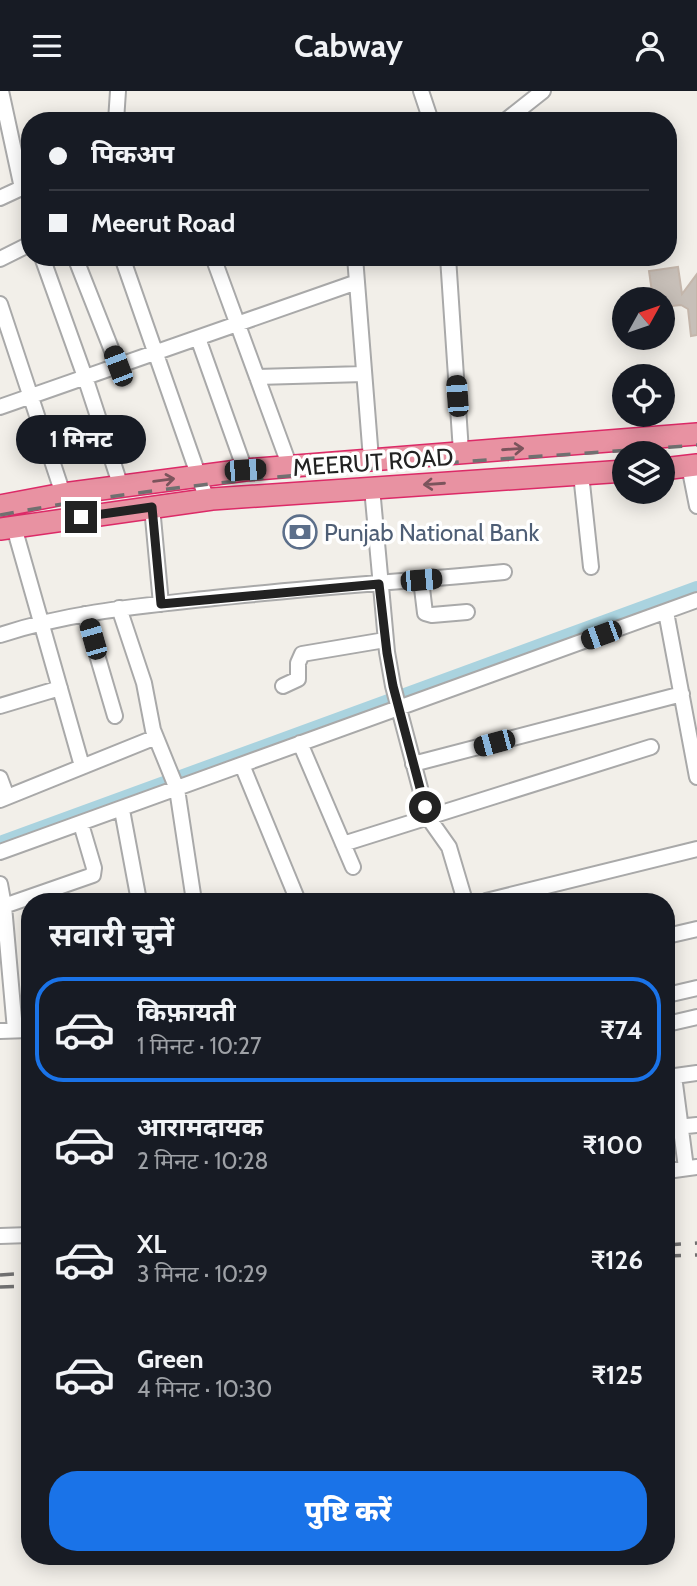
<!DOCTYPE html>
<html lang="hi">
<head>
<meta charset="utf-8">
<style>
	body { margin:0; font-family:Cabin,"Noto Sans Devanagari",sans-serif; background:#20242c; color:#f1f3f6; height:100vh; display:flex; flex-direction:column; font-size:26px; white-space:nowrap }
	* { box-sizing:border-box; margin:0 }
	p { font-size:23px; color:#9ea1a6 }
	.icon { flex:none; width:38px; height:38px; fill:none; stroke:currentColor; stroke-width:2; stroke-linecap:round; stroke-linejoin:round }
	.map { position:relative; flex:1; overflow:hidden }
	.drawer { position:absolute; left:21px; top:802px; width:654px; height:672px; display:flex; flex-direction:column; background:#171b24; border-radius:28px; box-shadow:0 4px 18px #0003 }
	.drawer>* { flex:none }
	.hud { position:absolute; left:21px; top:21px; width:656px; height:154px; border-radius:28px; box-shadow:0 4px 18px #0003; display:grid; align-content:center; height:154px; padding:0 28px; background:#171b24 }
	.needle { width:46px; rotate:50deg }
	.controls { position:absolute; left:612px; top:196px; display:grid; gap:14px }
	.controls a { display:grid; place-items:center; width:63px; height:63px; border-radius:50%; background:#171b24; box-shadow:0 4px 18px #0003; font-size:35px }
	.end { position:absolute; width:32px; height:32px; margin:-16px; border:9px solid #222; background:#fff; box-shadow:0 0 0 4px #fff }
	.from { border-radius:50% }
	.bubble { position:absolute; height:49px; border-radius:24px; background:#171b24; box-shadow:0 4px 18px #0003; font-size:23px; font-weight:800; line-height:49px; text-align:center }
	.car { position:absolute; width:21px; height:42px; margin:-21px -10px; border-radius:9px; box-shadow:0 0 5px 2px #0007; background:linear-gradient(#222 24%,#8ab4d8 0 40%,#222 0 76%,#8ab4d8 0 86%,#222 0) }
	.hud b { display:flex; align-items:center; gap:24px; height:66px; font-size:26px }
	.hud b+b { border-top:2px solid #363941 }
	.hud i { width:18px; height:18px; background:#f1f3f6 }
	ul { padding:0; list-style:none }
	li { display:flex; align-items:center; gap:21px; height:105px; margin:0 14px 10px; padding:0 14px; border:4px solid transparent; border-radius:28px }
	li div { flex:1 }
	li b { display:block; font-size:26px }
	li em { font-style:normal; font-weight:800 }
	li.on { border-color:#1a73e8 }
	li>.icon { width:63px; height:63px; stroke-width:1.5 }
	h2 { padding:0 28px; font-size:32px; line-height:84px }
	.primary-button { display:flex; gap:14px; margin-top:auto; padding:14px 28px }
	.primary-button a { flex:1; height:80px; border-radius:28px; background:#1a73e8; color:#fff; font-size:28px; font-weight:800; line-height:80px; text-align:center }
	header { display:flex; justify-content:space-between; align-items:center; height:91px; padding:0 28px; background:#171b24; font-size:32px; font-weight:800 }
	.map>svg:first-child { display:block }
</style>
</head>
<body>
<header><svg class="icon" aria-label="menu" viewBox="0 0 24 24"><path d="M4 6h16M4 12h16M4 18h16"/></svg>Cabway<svg class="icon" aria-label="person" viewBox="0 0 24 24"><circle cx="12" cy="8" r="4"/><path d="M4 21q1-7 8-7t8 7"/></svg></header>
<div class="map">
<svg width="697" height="1495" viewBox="0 0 697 1495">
	<rect width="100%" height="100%" fill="#f2efe9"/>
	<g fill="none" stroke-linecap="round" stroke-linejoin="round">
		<path stroke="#aad3df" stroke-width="12" d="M0,751L697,496"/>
	</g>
	<path fill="#c7bfb8" stroke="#c4b6ab" stroke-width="2" d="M678,176L682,203L697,183V244L691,245L688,218L681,214L663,216V208H653L649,180Z"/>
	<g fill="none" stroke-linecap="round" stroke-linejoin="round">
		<defs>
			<path id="minor" d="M1,0L22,97
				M421,0L431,30
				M116,30L118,0
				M505,30L543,0
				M0,107L28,94
				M42,166L85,286L121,396
				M75,166L118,275
				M122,166L207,409
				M213,166L290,376
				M355,166L371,368
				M448,166L461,361
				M0,168L30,153
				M0,213L63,403
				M198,247L245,379
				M257,286L364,283
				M0,316L357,191
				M689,375L697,415
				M581,383L591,476
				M372,397L387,561L393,595L425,716L432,732L449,756L465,810
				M152,416L161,513
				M14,436L82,675
				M421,489L425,522L432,524L467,521
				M119,517L144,592L153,639L177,698L194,810
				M666,521L697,686
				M85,523L115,625
				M0,544C69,521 141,515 214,507C310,497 408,490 504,481
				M283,595L298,588V572L302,563L385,549
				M0,615L60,597
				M300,652L353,776
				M413,673L682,603
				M242,674L298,810
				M0,687L7,706
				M0,709L156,646
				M122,719L139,810
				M343,753L651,656
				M0,761L697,509
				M0,793L4,815L15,939
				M486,810L697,758
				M4,815L93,784L94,777L81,733
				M667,845L697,838
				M667,904L697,897
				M667,933L697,926
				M0,940L30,939
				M674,985L686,1077
				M668,986L697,982
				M667,1037L697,1034
				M667,1080L697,1076
				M0,1145L30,1144"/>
			<path id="highway" d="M663,378L697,374
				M0,415L63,403L245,379L697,343
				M0,438L212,408L625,380"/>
		</defs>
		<use href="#minor" stroke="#a9a9a9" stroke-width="18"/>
		<use href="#highway" stroke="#dc2a67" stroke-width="24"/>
		<use href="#minor" stroke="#fff" stroke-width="14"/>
		<use href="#highway" stroke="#e892a2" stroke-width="21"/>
		<path stroke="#707070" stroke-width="3.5" stroke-dasharray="14 14" stroke-linecap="butt" d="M0,424C229,381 465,372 697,354
			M667,1154L697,1152
			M667,1165L697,1164
			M0,1184L30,1182
			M0,1196L30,1195"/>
	</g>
	<defs><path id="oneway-shaft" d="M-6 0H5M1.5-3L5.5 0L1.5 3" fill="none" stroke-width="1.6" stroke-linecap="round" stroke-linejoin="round" transform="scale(1.75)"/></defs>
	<g stroke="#7b545c">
		<use href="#oneway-shaft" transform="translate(513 358) rotate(-4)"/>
		<use href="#oneway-shaft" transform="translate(164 389) rotate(-7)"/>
		<use href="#oneway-shaft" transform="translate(434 393) rotate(176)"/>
	</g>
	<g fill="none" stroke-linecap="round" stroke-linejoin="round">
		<path stroke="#222" stroke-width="9" d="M81,426L152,416L161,513L379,493L387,562L393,595L425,716"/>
	</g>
	<defs>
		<symbol id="bank-ring" viewBox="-11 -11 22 22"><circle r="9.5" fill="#fff" stroke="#5c6f8a" stroke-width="1.5"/><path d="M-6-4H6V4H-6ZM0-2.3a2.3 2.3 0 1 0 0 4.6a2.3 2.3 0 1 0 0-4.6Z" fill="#5c6f8a"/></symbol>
	</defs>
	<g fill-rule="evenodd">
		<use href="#bank-ring" x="281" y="422" width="38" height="38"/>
	</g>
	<g text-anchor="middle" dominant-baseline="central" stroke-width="7" stroke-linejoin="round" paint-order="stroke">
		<g font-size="24" fill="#222" stroke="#fff">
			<text transform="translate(373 371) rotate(-4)">MEERUT ROAD</text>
		</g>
		<g font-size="24" fill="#4e5e75" stroke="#fff" text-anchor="start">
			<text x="324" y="441">Punjab National Bank</text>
		</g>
	</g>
</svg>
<div class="controls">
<a><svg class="needle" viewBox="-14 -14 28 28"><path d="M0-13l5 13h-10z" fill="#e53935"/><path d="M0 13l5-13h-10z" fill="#9ea1a6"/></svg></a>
<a><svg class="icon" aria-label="locate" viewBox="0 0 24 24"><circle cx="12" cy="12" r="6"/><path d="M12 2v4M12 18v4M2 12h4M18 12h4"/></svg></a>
<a><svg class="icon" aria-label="layers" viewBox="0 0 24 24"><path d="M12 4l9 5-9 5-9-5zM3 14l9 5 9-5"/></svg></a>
</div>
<i class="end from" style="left:425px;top:716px"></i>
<i class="end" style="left:81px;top:426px"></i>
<div class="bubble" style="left:16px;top:324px;width:130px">1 मिनट</div>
<i class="car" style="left:118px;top:275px;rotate:339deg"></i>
<i class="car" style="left:457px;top:305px;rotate:356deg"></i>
<i class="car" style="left:245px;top:379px;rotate:86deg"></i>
<i class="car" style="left:421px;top:489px;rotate:85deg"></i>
<i class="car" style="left:601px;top:544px;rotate:250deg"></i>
<i class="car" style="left:93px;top:548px;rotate:344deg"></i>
<i class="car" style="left:494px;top:652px;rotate:255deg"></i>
<div class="hud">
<b><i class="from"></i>पिकअप</b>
<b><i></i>Meerut Road</b>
</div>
<section class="drawer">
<h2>सवारी चुनें</h2>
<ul>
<li class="on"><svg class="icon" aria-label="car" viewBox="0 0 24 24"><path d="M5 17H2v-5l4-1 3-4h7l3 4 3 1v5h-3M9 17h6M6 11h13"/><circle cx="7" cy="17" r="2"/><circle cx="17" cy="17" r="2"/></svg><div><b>किफ़ायती</b><p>1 मिनट · 10:27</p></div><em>₹74</em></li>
<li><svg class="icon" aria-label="car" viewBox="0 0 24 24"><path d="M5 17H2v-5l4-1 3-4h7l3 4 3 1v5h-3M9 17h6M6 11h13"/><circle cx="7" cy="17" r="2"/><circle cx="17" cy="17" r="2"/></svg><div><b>आरामदायक</b><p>2 मिनट · 10:28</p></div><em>₹100</em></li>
<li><svg class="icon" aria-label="car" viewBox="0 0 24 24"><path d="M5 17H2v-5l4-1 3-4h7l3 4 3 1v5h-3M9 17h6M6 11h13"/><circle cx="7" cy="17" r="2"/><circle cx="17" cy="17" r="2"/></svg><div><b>XL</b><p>3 मिनट · 10:29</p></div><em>₹126</em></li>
<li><svg class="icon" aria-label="car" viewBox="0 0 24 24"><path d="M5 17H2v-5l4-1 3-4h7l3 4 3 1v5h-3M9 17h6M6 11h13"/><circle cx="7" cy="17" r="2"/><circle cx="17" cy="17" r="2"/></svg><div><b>Green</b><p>4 मिनट · 10:30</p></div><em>₹125</em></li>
</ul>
<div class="primary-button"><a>पुष्टि करें</a></div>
</section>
</div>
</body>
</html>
